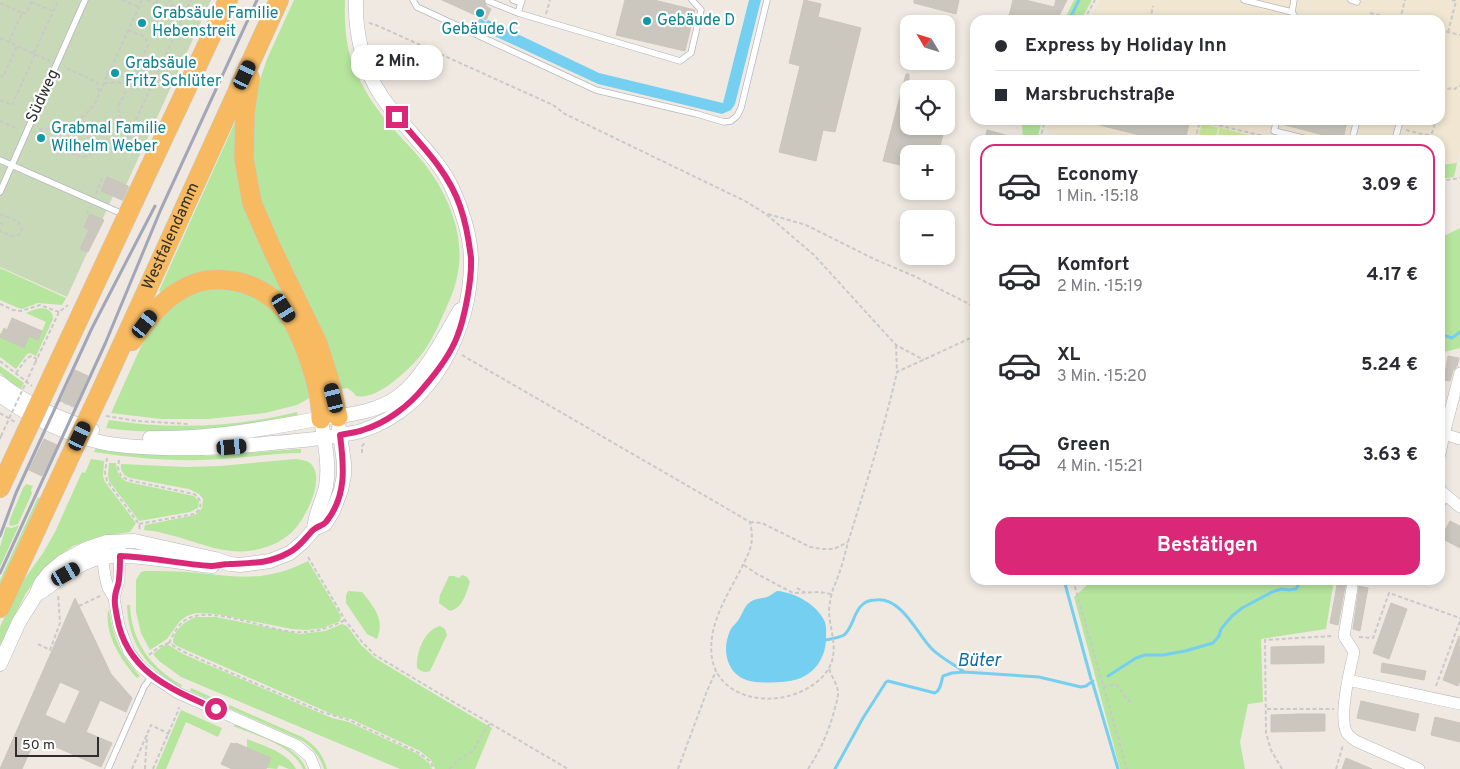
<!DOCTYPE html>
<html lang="de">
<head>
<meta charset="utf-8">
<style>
	body { margin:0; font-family:Overpass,sans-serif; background:#f2f2f3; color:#2b2b33; height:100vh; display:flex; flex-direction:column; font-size:19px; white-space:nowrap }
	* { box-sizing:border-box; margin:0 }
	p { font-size:16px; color:#7c7c81 }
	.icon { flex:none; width:28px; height:28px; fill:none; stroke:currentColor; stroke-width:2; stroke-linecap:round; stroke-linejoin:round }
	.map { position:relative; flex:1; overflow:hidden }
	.sheet { position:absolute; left:970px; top:135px; width:475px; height:450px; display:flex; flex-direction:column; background:#fff; border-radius:15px; box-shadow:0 2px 8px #0003 }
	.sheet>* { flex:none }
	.guide { position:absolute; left:970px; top:15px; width:475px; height:110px; border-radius:15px; box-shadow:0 2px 8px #0003; display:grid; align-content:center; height:110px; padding:0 25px; background:#fff }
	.needle { width:32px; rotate:308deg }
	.fabs { position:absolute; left:900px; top:15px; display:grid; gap:10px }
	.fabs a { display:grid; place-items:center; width:55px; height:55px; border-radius:10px; background:#fff; box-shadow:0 2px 8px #0003; font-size:25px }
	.scale { position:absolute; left:15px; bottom:12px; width:84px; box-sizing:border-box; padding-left:5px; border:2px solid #2e2e2e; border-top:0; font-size:14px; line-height:18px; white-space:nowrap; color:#2e2e2e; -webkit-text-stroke:4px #fff; paint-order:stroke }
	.end { position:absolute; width:22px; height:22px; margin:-11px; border:6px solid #db2777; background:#fff; box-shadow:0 0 0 2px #fff }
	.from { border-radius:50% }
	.bubble { position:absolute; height:35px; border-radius:15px; background:#fff; box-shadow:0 2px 8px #0003; font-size:16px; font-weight:700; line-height:35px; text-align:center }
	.car { position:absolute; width:15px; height:30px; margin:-15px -8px; border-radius:6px; box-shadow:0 0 4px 1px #0007; background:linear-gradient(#222 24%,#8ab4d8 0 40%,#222 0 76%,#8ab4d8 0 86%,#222 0) }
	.guide b { display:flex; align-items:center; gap:18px; height:48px; font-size:19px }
	.guide b+b { border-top:1px solid #e1e1e2 }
	.guide i { width:12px; height:12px; background:#2b2b33 }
	ul { padding:9px 0 0; list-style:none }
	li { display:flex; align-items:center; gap:15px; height:82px; margin:0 10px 8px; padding:0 15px; border:2px solid transparent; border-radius:15px }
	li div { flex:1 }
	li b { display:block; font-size:19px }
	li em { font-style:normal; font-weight:700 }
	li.current { border-color:#db2777 }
	li>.icon { width:45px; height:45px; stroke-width:1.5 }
	.button { display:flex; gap:10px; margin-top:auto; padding:10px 25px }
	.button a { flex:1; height:58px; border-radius:15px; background:#db2777; color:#fff; font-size:20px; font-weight:700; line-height:58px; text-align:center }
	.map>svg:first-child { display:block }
</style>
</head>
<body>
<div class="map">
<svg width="1460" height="769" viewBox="0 0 1460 769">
	<rect width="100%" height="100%" fill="#efe9e1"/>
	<path fill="#f0e6d1" d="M1100,0H1460V153L1457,163L1440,165V140H1056L1050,137L1047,129L1050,120H1440V20H1089Z"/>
	<path fill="#b6e59e" d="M294,0H345C344,25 346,52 357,74C365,92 376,108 388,123C399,136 412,148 423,162C447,192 465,233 458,272C456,284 452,296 446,308C438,327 429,348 414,363C401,376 376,400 356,396L353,392L347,388L338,390L251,181L254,97L267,59Z
		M1074,0H1092L1081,20H1064Z
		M236,120L240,162L307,340L245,279L165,294L159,291Z
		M1023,120H1042L1037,140H1023L1022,124Z
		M1457,163L1454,177L1440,179V165Z
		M1460,228V348L1440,353V238Z
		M0,268L66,298L62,305L38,303L22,309L16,307L0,300Z
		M212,285L257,293L289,327L313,396L297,405L265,413L208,419H161L111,413L148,331L175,299Z
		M42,308C48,309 53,311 53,319L36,356L30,353L27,354L16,369L0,357V333L24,348L29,336L38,340L46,322L26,313L36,309Z
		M0,366L24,383L20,391L0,373Z
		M297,412L298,416C235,429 170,437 106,428L109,420C173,430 235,427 297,412Z
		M98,445L172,451L207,456L298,449H301V453C276,453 250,457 225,459C181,462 138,459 94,452Z
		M91,459L104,461L103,476L105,482L136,523L130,532L103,536L73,546L61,555L37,578L26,593L0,645V627L18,588L43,553L55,532L82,472L85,473Z
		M296,459C301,460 306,460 310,463C327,478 305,519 293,531C285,539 274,545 263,548C223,561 184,533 144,530L145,525L195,515L202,508L203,499L199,494L189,489L130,478C123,475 120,471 121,464L186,467L220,466Z
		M109,463H116C117,473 119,478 128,482L194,496L199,501L198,508L190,512L139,521L109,481L108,476Z
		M26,484L33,486L31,490L32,493L18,524L12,526L9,525L10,519L23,488Z
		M38,497L40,498L0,587V580Z
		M19,525L0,567V547L6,527L12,528Z
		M308,561L341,616L340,621L323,628L306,630L291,629L216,614L196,613L187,616L180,621L167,639L150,650L141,633L136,612V580L141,572L145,571C159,571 174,571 188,572C235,576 263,584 308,561Z
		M462,575L467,577L470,582C466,593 463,608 450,611L439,603L440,595L449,576H454L459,578Z
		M1137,580H1334L1326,629L1261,639L1263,702L1248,704L1240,742L1245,769H1120L1074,597L1087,585H1099Z
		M348,591L362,592C374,607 385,619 377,639L367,634L346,603V596Z
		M127,605H130C131,641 151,668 182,685L181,687C148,670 128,644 127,605Z
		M109,610C114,638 120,655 140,676L137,678C121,660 105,636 108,611Z
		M196,617H216L300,634L325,631L342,624L347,626L361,645L375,658L426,689L492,728L475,769H435L431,760L420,751L351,719L334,715L177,646L173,643C173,630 185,621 196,617Z
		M440,626L445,629L447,635L430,671C425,673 422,672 417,668C416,653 424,630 440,626Z
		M167,644L183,654L332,718L349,722L418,754L429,763L432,769H400L181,677L159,661L153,654L163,646Z
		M191,688L302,737C315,745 323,754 327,769H324C320,756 312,747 301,740L190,691Z
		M181,710L222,728L218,737L186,722L166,769H156Z
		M237,724C258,733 298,746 306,769H303C293,745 255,735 233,726Z
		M247,739C264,746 287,752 296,769H289L279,765L277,769L266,768L247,748Z"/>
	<path fill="#c8d9b8" d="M0,0H211L126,185L130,187L123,201L113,196L67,297L0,267Z"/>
	<path fill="#c9ec9a" d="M1202,123L1218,128L1215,140H1198Z
		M1220,128L1252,136L1251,140H1217Z"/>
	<path fill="#75cff0" d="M749,0H761L735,104L731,110L722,114L598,84L475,27L480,18L486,22L488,20L599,73L723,103Z
		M777,591C794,592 816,604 824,620C827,626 826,632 826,638C826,656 816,673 798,679C785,683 769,683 756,682C729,680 720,653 730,631C732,626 737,623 739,619C743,613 744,607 749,603C755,598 760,599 767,597C770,596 773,593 777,591Z"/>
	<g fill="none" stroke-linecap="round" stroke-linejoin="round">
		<path stroke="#75cff0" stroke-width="3" d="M1069,20L1079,0
			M1027,140V138
			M1440,334L1452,338L1460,332
			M1064,580L1091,679
			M825,640C831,639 839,638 844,635C853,628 853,613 862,605C865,602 871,600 876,600C902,597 917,634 932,649C941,658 954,664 964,672
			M1108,676L1136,658L1145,655H1163L1185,651L1213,643L1219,636L1221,629L1232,616L1242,608L1272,592L1281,589L1289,590L1296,589L1301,580
			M1093,684L1118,769
			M835,769L863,718L886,682L888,681L935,693C941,690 941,682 943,676L952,673L964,672L1039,677L1081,687L1086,686L1093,681"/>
	</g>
	<path fill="#cbc7bf" stroke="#cbc5ba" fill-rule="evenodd" d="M442,0H484L486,6L491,9L486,20Z
		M625,0H654L695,10L685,51L616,35Z
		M804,0L821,4L818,17L861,28L835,132L823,130L816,161L779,152L800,66L789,63Z
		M914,0H959L956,14L914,3Z
		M1013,0H1025L1054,7L1056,0H1067L1057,20H1008Z
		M906,74H909V126H945L938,154H909V167L883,161Z
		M1092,120H1190L1185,140H1160L1091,123Z
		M1282,120H1347L1343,140L1281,124Z
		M987,130L1013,137L1012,140H985Z
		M107,177L128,186L122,200L101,191Z
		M90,214L104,220L88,252L80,249L89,230L84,227Z
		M12,318L42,331L38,340L29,336L24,348L0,337L4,328L7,330Z
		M1448,356L1459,358L1457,366L1453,371L1450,381L1444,380Z
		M75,370L88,376L74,407L61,401Z
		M44,439L57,445L42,476L29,470Z
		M1450,521L1460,526V548L1441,538Z
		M1338,580L1347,582L1345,587L1338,625L1330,623Z
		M1359,586L1368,588L1360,631L1353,629Z
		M75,598L111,674L132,698L126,712L100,700L86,732L112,743L101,767L36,738L22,769H0ZM60,682L80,691L65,724L45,715Z
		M1391,603L1407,609L1389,659L1373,653Z
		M1459,636L1460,681L1458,686L1443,680Z
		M1306,646H1324V663L1271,664V647Z
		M1382,663L1426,671L1424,680L1381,672Z
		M1361,701L1419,714L1415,731L1357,718Z
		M1298,714H1325V731L1271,732V715Z
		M1435,717L1460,723V742L1431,735Z
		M231,743L235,744L236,743L271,758L266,769H232L221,764Z
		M1346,758L1372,769H1342Z"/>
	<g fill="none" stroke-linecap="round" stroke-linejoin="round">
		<defs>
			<path id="service" d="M413,0L417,7L596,90L697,114L724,122L731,121L737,116L741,108L767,0
				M513,0L521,3
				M522,0L518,13L680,61L691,53L701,10L692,0
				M1244,0L1292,12L1294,0
				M1351,0L1357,2
				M488,1L518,13
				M1292,12L1297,20
				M1277,120L1274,131L1311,140
				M1395,120L1400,121L1395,140
				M1352,140L1357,120
				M0,160L125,215
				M0,192L85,0
				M1440,506L1448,496
				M108,769L144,687L152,676"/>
			<path id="minor" d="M1444,434L1460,439
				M1440,454L1444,434L1460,373
				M1440,488L1441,491L1460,507
				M105,551L103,562L105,576L108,588L114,598L119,626L129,652L139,665L152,676L178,693L296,745L310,757L315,769
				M1352,588L1344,636L1354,652C1350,669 1338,718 1347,733C1349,736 1353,739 1356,741L1419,769
				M114,598L119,580L120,548
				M1348,680L1460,704"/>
			<path id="tertiary" d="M0,383C27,405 59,418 92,430
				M0,395C30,417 63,433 100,442C120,447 141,447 161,448C199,449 235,447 272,443C297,441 322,439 347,434C352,433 359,432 364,430C433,406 471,330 471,261C471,237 462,209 452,188C443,168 427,151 413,135C402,122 391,110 382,97C363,69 355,33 356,0
				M150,438C205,439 258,430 312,420C341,415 373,415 399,396C424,377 444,337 460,310
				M314,529C315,514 323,501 326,486C330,464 324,441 321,419
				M41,592C60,578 81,560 104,557C122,554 141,557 158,559C176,561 194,564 212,566
				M0,664L19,622L36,595L41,583L49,573L62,562L86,549L107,542L134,541L215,559L230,564L240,565L270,561L290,553L303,542L314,529L325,524L333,511L341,490L344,475V463L339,428"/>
			<g id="trunk">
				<path d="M250,78L245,113L244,159L252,203L273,251L318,344L330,382L338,417"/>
				<path d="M132,341C146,322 159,303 179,291C193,282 210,278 226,280C248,282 268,292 283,308C299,325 315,373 319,396C320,403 321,411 321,419"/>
				<path d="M54,372L228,0"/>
				<path id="s1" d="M100,393L279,0"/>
				<path d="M0,488L20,445"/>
				<path d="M0,608L66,465"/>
			</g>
		</defs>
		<use href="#service" stroke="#b4b7c1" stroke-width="7"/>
		<use href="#minor" stroke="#b4b7c1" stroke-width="12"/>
		<use href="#tertiary" stroke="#b4b7c1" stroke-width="15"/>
		<use href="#trunk" stroke="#c9c9c9" stroke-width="20"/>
		<path stroke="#c9c9c9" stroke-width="2" stroke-dasharray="4 2.5" stroke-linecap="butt" d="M122,0L139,7
			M147,0L154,3
			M158,0L155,4L154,10L158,16L164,17L170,15C174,9 174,4 169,0
			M31,2L53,11
			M0,3L22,13L9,42
			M172,11L183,17
			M22,13H26L27,12L32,0
			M1370,13L1398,20
			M546,14L550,0
			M1084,20L1095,0
			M1150,20L1153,6
			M1267,20L1272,15
			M1400,20L1405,0
			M369,23L376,25L553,105L565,114L745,201L766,214L814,255L896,345L924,360
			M128,30L145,37L148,45L118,107C119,118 124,123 132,130
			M1440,30L1460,35
			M1448,32L1456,1L1452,0
			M0,38L50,61
			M34,53L58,1L57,0
			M135,70L155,80
			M0,75L3,77L17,46
			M104,83L129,82
			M1440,88V99
			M1441,90L1453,88L1455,89L1458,86H1460
			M100,92L142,0
			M0,100L12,105L35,54
			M0,121L18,129
			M1200,121L1268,137
			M67,127L101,141L123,142L127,139L191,0
			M39,128L40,129L67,127L86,114L94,105L99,94L97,82L64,67
			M41,130C51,146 65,151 82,157C91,157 96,148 101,141
			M1406,130L1422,134L1427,135L1432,133L1436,120
			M1040,137L1046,140
			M1040,140L1045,120
			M1195,140L1200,121
			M1254,140L1256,134
			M1440,181L1460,178
			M96,194L103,175
			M0,214C6,217 14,219 19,223C25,230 20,237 12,236C8,235 4,232 0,231
			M87,214L90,207
			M768,214L806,225L874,259L914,276L975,307
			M0,223L5,225
			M0,304L13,310L21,311L40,305L59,312
			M896,345L897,372
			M462,355L750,522C752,531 753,540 750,549C748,556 744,562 741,569C727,596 707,626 712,658C715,677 728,689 745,695C773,705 814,694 829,668C839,650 830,631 829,612C829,607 830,602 831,597C832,590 835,585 837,579C842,567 845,553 849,539C866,484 884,429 897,372L975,336
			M0,361L32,386
			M35,363L59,312L68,305
			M16,373L27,358L31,356L37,359
			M58,400L77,408
			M0,413L15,422
			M106,416L137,421L188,424
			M0,439L1,436
			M362,453V446L365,443
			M107,458L105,472L107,481L139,524L140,530
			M119,460L118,468L121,476L128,480L194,494C200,499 201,501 200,509L194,514L139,524
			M750,522L762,523L810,547L822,549H834L848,542
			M308,557L345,620L362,642L375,655L435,691L568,769
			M744,565L757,574L793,593L820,592L831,594
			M1073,580L1127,769
			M797,588L804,592
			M79,606L100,596
			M1359,637L1373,638L1389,593L1460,618
			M169,643C173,635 177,626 184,621C207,603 266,630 293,632C314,633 327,629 345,620
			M38,644L50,650L60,623L58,594
			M172,645L184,652L222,669L322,712L349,720L419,753L431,762L433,769
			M149,655L159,647L169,643L172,644
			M1436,686L1460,621
			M1103,687L1111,685H1117L1127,699L1131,702
			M1267,709H1334
			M132,769L151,725L169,734
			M145,769L147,735
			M153,769L178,711L179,707
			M449,769L458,760L473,751L483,732L490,724
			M678,769L707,691L716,671
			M808,769C820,751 828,733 834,712C835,706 838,700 838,693C838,684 831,677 829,668
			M1282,769L1271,750L1266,733L1265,640L1332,636
			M1336,769L1343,745"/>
		<use href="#service" stroke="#fff" stroke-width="5.5"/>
		<use href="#minor" stroke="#fff" stroke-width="11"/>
		<use href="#tertiary" stroke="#fff" stroke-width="14"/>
		<use href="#trunk" stroke="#f8ba60" stroke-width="19"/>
		<path stroke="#a3a6b8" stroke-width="3" d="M0,536L16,493L92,328L155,206
			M0,573L105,344L161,209L257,0"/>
		<defs>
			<path id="trunk-bridge" d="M20,445L54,372
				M66,465L100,393"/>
		</defs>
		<use href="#trunk-bridge" stroke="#c9c9c9" stroke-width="20" stroke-linecap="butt"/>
		<path stroke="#c9c9c9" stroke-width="2" stroke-dasharray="4 2.5" stroke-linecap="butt" d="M1,436L35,363"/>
		<use href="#trunk-bridge" stroke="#f8ba60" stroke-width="19"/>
	</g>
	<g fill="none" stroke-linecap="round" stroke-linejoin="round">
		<path stroke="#db2777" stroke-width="6" d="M216,709C170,689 126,671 117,617C116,611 114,603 115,598C115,591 119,585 119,579C120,571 120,563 120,556C150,557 180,564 211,566C217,566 223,564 229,564C251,563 268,564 288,553C299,548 305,538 313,530C317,526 323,526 326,522C347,496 344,466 340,435C348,433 356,433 363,430C386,423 409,406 424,387C437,372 450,355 457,337C465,317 472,279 471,258C469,241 466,223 460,206C448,171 421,145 397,117"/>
	</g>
	<g fill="#0f9aa8" stroke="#fff" stroke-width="2">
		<circle cx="480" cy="13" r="5"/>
		<circle cx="647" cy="21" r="5"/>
		<circle cx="142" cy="23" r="5"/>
		<circle cx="115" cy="73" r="5"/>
		<circle cx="41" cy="138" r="5"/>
	</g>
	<g text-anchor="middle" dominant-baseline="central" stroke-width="4.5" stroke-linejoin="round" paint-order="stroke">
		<g font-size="16" fill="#0d838f" stroke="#fff" text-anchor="start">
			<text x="152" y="14">Grabsäule Familie<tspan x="152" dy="18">Hebenstreit</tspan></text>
			<text x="657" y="21">Gebäude D</text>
			<text x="480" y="30" text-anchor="middle">Gebäude C</text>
			<text x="125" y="64">Grabsäule<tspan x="125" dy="18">Fritz Schlüter</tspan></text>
			<text x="51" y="129">Grabmal Familie<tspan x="51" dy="18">Wilhelm Weber</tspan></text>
		</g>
		<g font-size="16" fill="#2e2e2e" stroke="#fff">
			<text transform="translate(43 96) rotate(-65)">Südweg</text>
			<text stroke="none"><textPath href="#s1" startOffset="172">Westfalendamm</textPath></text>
		</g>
		<g font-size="18" font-style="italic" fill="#0d6fa3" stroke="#fff">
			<text x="979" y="661">Büter</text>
		</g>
	</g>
</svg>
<div class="fabs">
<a><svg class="needle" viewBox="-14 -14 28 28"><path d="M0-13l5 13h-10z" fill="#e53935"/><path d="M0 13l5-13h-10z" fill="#7c7c81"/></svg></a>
<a><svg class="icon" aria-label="locate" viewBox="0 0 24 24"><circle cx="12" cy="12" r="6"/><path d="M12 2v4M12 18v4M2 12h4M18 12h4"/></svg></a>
<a>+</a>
<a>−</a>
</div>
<div class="scale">50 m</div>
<i class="end from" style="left:216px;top:709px"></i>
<i class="end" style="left:397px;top:117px"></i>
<div class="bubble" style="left:351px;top:45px;width:92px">2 Min.</div>
<i class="car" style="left:245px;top:75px;rotate:25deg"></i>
<i class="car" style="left:284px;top:308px;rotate:148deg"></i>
<i class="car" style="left:145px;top:324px;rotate:37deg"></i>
<i class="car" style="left:334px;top:398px;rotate:346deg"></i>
<i class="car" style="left:80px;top:436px;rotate:25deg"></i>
<i class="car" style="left:232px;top:447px;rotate:85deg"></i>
<i class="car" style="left:66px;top:574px;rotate:60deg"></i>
<div class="guide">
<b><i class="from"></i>Express by Holiday Inn</b>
<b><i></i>Marsbruchstraße</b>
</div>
<section class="sheet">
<ul>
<li class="current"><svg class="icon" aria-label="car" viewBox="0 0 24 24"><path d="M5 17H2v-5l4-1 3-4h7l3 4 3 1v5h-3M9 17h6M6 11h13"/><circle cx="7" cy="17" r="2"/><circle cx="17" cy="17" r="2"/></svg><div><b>Economy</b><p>1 Min. · 15:18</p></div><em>3.09 €</em></li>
<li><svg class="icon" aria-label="car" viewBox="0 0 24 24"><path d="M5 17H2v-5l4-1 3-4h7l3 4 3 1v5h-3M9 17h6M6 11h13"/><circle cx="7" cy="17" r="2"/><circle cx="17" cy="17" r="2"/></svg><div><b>Komfort</b><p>2 Min. · 15:19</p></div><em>4.17 €</em></li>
<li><svg class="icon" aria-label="car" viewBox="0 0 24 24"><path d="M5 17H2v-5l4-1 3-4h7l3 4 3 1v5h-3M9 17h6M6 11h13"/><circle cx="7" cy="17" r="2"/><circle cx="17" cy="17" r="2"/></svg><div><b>XL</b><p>3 Min. · 15:20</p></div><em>5.24 €</em></li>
<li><svg class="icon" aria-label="car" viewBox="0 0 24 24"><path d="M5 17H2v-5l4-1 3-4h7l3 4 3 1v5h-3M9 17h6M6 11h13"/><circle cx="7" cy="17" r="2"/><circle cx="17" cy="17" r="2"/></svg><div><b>Green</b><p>4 Min. · 15:21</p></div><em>3.63 €</em></li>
</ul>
<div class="button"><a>Bestätigen</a></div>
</section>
</div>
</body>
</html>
